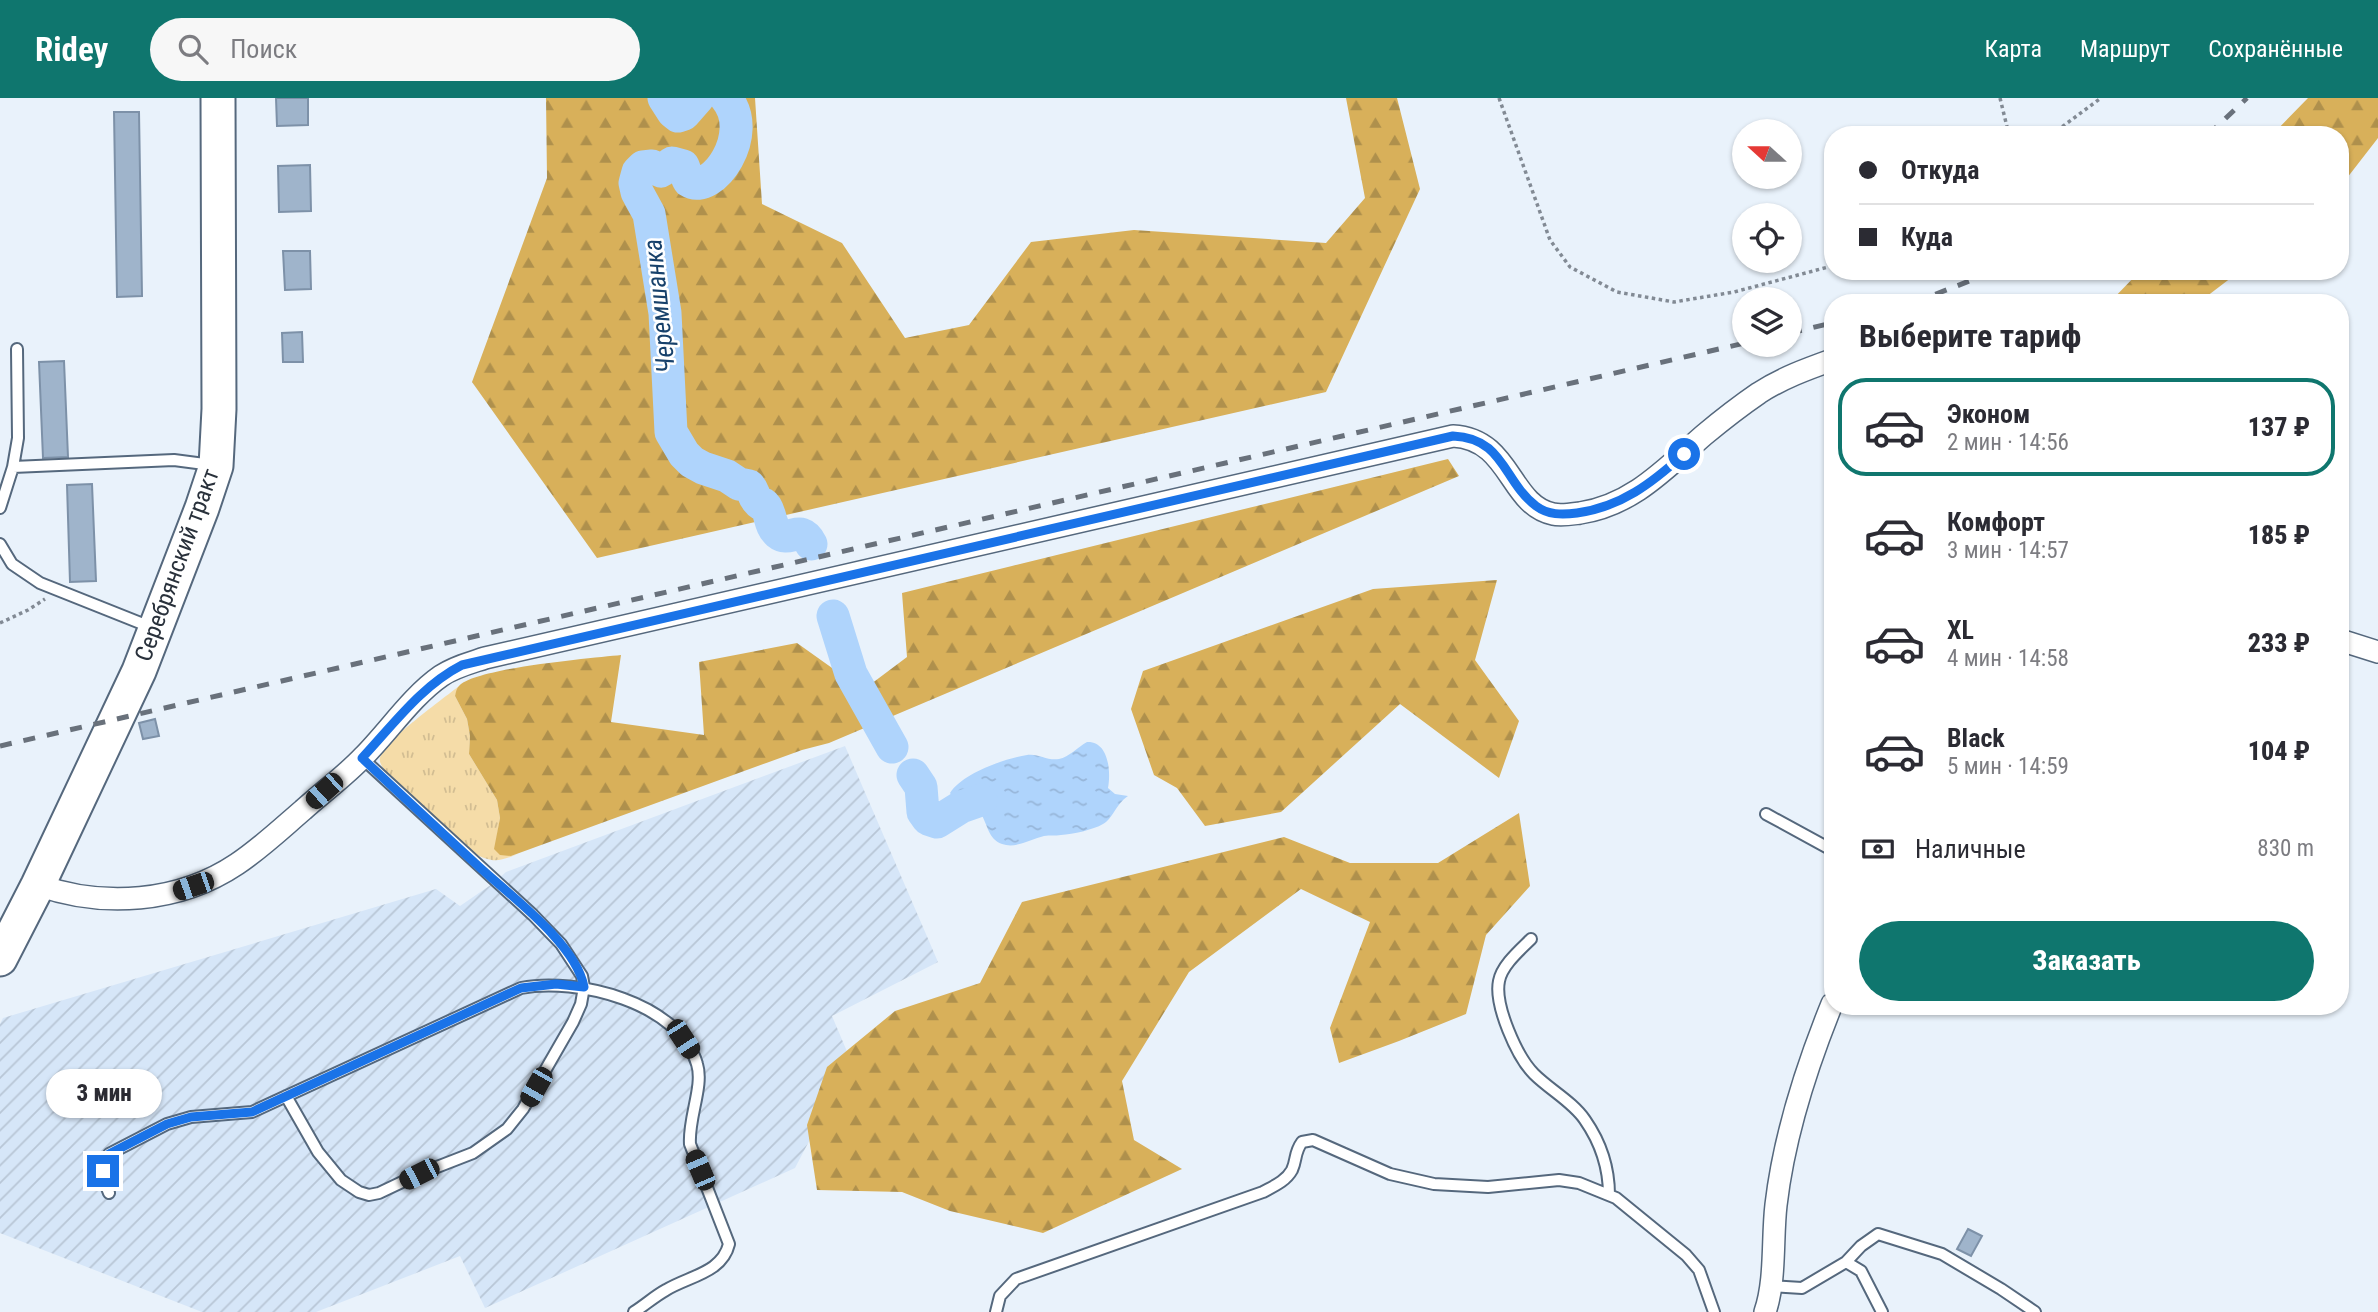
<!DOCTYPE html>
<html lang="ru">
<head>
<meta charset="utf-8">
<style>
	body { margin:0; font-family:"Roboto Condensed",sans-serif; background:#f7f7f7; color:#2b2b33; height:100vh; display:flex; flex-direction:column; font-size:26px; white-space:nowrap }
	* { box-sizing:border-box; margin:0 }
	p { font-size:23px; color:#7c7c81 }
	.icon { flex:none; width:38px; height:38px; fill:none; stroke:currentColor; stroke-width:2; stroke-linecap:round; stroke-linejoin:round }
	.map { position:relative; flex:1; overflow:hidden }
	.details { position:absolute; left:1824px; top:196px; width:525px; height:721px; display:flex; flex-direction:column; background:#fff; border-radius:28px; box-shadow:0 2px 5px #0004 }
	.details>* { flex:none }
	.top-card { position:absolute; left:1824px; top:28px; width:525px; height:154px; border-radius:28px; box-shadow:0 2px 5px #0004; display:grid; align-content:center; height:154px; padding:0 35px; background:#fff }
	.needle { width:46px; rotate:291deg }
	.controls { position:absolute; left:1732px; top:21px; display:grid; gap:14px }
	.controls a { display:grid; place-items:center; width:70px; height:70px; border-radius:50%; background:#fff; box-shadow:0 2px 5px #0004; font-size:35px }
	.end { position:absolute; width:32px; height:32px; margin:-16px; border:9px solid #1a73e8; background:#fff; box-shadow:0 0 0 4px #fff }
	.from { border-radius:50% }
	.bubble { position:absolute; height:49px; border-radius:24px; background:#fff; box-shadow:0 2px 5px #0004; font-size:23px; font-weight:800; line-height:49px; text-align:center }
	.car { position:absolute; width:21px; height:42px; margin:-21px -10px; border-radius:9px; box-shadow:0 0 5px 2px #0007; background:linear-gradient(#222 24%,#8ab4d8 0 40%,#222 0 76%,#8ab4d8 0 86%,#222 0) }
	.top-card b { display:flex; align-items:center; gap:24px; height:66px; font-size:26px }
	.top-card b+b { border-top:2px solid #e1e1e2 }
	.top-card i { width:18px; height:18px; background:#2b2b33 }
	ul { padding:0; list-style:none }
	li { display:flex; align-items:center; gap:21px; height:98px; margin:0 14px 10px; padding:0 21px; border:4px solid transparent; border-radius:28px }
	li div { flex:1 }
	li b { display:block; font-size:26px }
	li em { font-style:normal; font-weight:800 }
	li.selected { border-color:#0f766e }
	li>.icon { width:63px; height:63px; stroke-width:1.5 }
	h2 { padding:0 35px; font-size:32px; line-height:84px }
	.pay { display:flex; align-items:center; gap:18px; height:77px; padding:0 35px; font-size:26px }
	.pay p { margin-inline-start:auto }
	.cta { display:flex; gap:14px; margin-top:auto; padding:14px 35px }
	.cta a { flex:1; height:80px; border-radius:42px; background:#0f766e; color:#fff; font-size:28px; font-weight:800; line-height:80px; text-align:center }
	header { display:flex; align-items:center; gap:42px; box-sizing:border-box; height:98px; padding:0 35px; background:#0f766e; color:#fff }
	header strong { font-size:33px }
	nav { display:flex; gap:38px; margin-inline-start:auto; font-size:24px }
	.search { width:490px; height:63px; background:#f7f7f7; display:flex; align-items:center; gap:18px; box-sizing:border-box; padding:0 24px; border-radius:38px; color:#7c7c81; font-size:26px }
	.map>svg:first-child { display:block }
</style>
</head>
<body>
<header>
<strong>Ridey</strong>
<div class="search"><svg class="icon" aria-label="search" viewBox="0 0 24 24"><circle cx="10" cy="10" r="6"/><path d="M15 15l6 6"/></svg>Поиск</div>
<nav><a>Карта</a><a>Маршрут</a><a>Сохранённые</a></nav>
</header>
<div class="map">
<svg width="2378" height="1214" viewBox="0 0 2378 1214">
	<defs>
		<pattern id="industrial-furrows" width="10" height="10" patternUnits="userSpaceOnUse" patternTransform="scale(1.75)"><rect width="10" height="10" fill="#d6e6f8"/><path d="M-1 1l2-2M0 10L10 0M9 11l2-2" fill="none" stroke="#b8c6d6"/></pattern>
		<pattern id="grass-tufts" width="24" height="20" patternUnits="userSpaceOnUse" patternTransform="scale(1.75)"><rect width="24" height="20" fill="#f5dca8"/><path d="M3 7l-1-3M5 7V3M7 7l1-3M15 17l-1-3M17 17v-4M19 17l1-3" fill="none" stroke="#d2bd92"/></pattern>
		<pattern id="forest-firs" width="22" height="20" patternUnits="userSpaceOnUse" patternTransform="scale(1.75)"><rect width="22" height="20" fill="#d8b05a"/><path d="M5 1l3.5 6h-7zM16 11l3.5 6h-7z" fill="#af904c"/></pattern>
		<pattern id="water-ripples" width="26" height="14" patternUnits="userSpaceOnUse" patternTransform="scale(1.75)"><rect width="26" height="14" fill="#afd4fc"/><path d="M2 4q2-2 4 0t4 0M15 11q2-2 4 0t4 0" fill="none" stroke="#97b6d9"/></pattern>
	</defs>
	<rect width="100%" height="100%" fill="#e9f2fb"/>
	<path fill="url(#industrial-furrows)" d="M845,648L938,864L832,918L851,963L795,1070L485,1210L460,1158L316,1214H202L0,1135V926L3,920L436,791L460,808L495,784L506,774Z"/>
	<path fill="url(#grass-tufts)" d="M459,588L455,598L467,621L470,638L469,656L497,702L500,720L495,751L511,758L518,756C498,764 493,765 473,755L384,672C381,666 378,663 381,657C387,641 443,601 459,588Z"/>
	<path fill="url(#forest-firs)" d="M546,0H755L762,106L842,145L905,240L969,227L1031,144L1134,132L1326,145L1365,100L1346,0H1397L1420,91L1326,294L597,460L472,284L547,80Z
		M2308,0H2378V40L2340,89V37H2272Z
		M2140,173H2240L2198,205H2109Z
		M1448,361L1459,378L829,645L802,652L511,758L500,757L494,751L500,720L497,702L469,656L470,638L467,621L455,598C456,595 456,591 459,588C474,570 593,560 621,557L611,624L704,637L699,564L797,545L863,592L907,559L902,495Z
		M1497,482L1475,562L1519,623L1499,680L1400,606L1281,714L1205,728L1177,690L1154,677L1131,611L1143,573L1373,491Z
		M1519,715L1530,788L1486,837L1466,916L1399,943L1339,965L1330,930L1370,824L1301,791L1189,874L1122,983L1134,1042L1182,1071L1043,1135L950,1113L902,1094L817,1092L807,1027L827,969L895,913L980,885L1022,804L1284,739L1350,765H1438Z"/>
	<path fill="url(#water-ripples)" d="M1087,644C1109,643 1111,674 1108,690L1115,696L1128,698C1115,707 1113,721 1103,726C1093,732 1073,736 1061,737C1055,738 1050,737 1044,738C1031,741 1016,751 1002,746C988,741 988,727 981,716L963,713L950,695C963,675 1004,661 1027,657C1038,655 1047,663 1059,661C1069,659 1078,649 1087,644Z"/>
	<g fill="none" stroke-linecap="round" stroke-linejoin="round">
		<path stroke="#afd4fc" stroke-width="33" d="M664,0L673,14L678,18L684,16L698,0
			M726,0C756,36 712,98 689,83C687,81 685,72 683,68L672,65L661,73L652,68L643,69L638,74L635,85L637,94L649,116L665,215L671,334L684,356L692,364L703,370L727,378L739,386L749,388C754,393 753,398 757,402C763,410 761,402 766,409C771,417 770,428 778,435C790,445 801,425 811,446
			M833,518L851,576L892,649
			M913,677L921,689L923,714L928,721L937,724L961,709L981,702"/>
	</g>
	<path fill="#9fb4cb" stroke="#7d91a8" stroke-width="2" d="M276,0H308V27L277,28Z
		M114,14H139L142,198L117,199Z
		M310,67L311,113L279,114L278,68Z
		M283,153H310L311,191L285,192Z
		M302,234L303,264H283L282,235Z
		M64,263L68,359L43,360L39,264Z
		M92,386L96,483L70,484L67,387Z
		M155,621L159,638L143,641L139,625Z
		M1968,1131L1982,1138L1971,1158L1957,1151Z"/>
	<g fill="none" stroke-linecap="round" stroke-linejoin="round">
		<defs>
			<path id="service" d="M13,369L18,340L17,251
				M0,410L13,369L174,362L212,367
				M0,446L12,466L40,485L153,530
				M1766,716L1832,752
				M1531,841C1520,852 1502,867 1499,883C1494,907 1517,959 1534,976C1550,992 1573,1004 1585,1022C1601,1045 1609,1070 1609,1097
				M286,998L318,1054L341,1082L359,1094L369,1097L379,1095L419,1076L473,1055L507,1031L523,1011L573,924L581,906L584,889L582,878L561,846L533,817L362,660
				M109,1095C103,1081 101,1070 109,1056L167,1026L191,1019L252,1014L521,890C576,879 679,904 697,966C704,988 688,1020 690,1046L729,1146C722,1175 689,1178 666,1192C655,1198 645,1207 634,1214
				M1846,1164L1861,1148L1878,1136L1942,1156L2001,1191L2035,1214
				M1771,1188L1802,1190L1846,1164L1861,1173L1882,1214
				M996,1214L1000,1198L1016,1181L1263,1094C1274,1088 1286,1083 1292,1072C1297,1061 1294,1055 1302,1044L1313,1042L1390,1076L1434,1086L1488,1089L1559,1082L1579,1085L1616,1100L1686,1157L1699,1172L1714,1214"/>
			<path id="minor" d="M2340,542L2378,554
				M38,787C103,810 179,805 237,766C261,750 282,730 303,712C323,694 345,678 363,659C388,634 412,598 441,578C454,569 470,565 485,560L1453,338C1511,341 1509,407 1553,416C1561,418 1572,416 1580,415C1633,407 1666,370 1704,337C1722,322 1740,308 1759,295C1782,280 1807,271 1832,262
				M1765,1214C1776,1182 1772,1141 1776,1107C1784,1038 1806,970 1832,906"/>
			<path id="primary" d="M0,861L38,787L139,573L202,410L216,368L219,311L218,0"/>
		</defs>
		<use href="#service" stroke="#55687d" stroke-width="14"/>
		<use href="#minor" stroke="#55687d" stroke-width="24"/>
		<use href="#primary" stroke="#55687d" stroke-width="37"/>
		<path stroke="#828a94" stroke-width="3.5" stroke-dasharray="3.5 3.5" stroke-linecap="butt" d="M1499,0L1550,142L1570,169L1617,194L1674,204L1734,194L1832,168
			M2000,0L2009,37
			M2051,37L2101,0
			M0,525L28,512L45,501"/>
		<use href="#service" stroke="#fff" stroke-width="10"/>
		<use href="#minor" stroke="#fff" stroke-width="21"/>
		<use href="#primary" stroke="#fff" stroke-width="33"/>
		<path stroke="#69717b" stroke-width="5" stroke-dasharray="12 12" stroke-linecap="butt" d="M2208,37L2247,0
			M1913,205L1995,173
			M1790,235L1832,225
			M0,648L1745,245"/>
	</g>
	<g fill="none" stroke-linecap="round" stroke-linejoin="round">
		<path stroke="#1a73e8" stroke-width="9" d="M103,1073L105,1063L109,1056L167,1026L191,1019L252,1014L521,890L556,886L584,889C576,845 508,796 476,766C438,731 400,696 362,660C393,627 421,588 462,567L1453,338C1504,340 1503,383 1536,408C1548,417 1562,417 1577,415C1621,409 1652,385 1684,356"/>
	</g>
	<g text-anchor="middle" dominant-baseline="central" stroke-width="5" stroke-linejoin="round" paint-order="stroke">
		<g font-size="24" fill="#29313b" stroke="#fff">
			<text transform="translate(177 467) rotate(-70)">Серебрянский тракт</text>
		</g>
		<g font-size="26" font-style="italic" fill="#17416b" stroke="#fff">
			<text transform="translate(659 208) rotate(-96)">Черемшанка</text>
		</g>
	</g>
</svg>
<div class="controls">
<a><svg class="needle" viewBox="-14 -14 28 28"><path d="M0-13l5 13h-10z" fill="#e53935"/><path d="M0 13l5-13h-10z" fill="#7c7c81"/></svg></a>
<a><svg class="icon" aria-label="locate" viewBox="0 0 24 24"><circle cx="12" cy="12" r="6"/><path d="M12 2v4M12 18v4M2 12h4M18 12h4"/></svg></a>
<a><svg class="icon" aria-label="layers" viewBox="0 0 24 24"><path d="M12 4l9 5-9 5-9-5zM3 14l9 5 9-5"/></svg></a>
</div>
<i class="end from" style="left:1684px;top:356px"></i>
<i class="end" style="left:103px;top:1073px"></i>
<div class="bubble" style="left:46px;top:971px;width:116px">3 мин</div>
<i class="car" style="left:324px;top:693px;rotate:228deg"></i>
<i class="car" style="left:193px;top:788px;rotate:251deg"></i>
<i class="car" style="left:683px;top:941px;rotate:147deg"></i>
<i class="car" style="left:536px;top:989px;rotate:210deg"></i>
<i class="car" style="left:700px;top:1072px;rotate:337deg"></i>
<i class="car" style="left:419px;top:1076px;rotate:243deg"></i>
<div class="top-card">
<b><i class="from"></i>Откуда</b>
<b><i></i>Куда</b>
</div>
<section class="details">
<h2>Выберите тариф</h2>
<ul>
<li class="selected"><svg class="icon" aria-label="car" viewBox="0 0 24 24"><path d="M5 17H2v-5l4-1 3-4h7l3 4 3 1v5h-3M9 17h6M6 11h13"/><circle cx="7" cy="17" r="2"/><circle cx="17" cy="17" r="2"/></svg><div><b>Эконом</b><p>2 мин · 14:56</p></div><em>137 ₽</em></li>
<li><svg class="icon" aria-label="car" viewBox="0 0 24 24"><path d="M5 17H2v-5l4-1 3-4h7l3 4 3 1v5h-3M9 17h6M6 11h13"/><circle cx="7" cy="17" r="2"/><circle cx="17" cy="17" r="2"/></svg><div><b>Комфорт</b><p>3 мин · 14:57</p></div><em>185 ₽</em></li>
<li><svg class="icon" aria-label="car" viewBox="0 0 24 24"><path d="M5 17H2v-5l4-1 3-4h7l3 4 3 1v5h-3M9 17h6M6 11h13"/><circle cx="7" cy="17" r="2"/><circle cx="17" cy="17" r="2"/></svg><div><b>XL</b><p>4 мин · 14:58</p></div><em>233 ₽</em></li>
<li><svg class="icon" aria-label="car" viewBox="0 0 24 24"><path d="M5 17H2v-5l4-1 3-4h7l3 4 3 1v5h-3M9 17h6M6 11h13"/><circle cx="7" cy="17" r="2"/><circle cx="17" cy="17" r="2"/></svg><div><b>Black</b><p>5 мин · 14:59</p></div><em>104 ₽</em></li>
</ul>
<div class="pay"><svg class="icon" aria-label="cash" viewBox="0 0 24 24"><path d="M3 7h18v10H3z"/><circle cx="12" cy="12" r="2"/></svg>Наличные<p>830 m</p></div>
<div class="cta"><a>Заказать</a></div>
</section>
</div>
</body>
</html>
